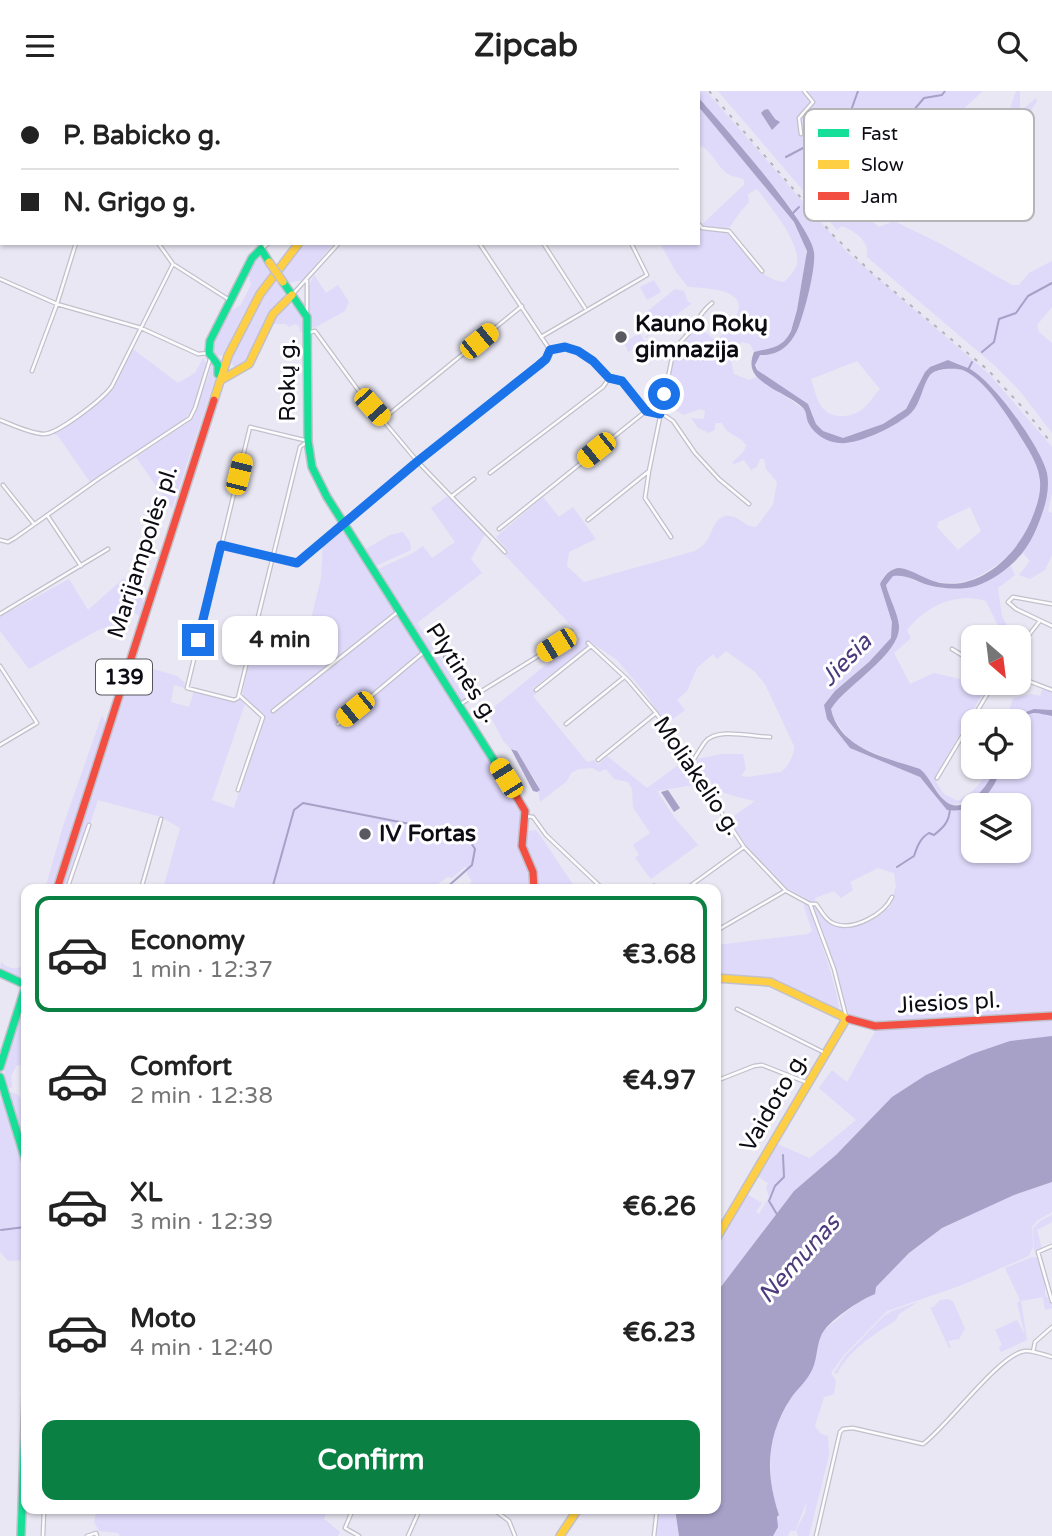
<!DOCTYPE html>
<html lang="en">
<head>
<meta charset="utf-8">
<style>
	body { margin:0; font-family:"Varela Round",sans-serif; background:#f6f6f6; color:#222; height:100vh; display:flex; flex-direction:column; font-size:26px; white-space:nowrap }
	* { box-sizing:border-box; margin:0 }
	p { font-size:23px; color:#767676 }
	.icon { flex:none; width:38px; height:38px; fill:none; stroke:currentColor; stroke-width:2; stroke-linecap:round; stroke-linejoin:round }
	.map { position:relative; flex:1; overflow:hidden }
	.panel { position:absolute; left:21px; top:793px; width:700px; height:630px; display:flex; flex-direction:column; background:#fff; border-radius:14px; box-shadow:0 2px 5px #0004 }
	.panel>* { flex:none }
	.top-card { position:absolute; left:0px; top:0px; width:700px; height:154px; box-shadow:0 2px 5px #0004; display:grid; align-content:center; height:154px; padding:0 21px; background:#fff }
	.needle { width:46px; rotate:152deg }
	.controls { position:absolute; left:961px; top:534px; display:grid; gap:14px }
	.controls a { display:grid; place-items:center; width:70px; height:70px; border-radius:14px; background:#fff; box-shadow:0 2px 5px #0004; font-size:35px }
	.end { position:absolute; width:32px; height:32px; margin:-16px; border:9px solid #1a73e8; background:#fff; box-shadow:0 0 0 4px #fff }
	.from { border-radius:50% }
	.bubble { position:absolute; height:49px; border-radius:14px; background:#fff; box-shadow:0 2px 5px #0004; font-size:23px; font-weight:800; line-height:49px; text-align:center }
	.car { position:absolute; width:21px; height:42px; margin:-21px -10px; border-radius:9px; box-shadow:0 0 5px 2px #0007; background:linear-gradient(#f5c518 24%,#345 0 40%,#f5c518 0 76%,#345 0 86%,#f5c518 0) }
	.top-card b { display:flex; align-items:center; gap:24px; height:66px; font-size:26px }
	.top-card b+b { border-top:2px solid #e0e0e0 }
	.top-card i { width:18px; height:18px; background:#222 }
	ul { padding:12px 0 0; list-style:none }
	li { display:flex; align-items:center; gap:21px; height:116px; margin:0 14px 10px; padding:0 7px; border:4px solid transparent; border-radius:14px }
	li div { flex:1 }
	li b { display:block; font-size:26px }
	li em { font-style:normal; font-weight:800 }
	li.active { border-color:#0b8043 }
	li>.icon { width:63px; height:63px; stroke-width:1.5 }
	.cta { display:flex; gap:14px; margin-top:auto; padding:14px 21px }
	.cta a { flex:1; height:80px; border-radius:14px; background:#0b8043; color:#fff; font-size:28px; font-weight:800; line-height:80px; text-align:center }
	header { display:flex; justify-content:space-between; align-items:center; height:91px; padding:0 21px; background:#fff; font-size:32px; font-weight:800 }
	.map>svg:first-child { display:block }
</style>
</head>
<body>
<header><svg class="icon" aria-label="menu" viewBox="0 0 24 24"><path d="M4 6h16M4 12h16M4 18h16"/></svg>Zipcab<svg class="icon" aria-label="search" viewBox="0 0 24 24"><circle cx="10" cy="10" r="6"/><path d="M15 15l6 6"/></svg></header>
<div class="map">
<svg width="1052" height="1445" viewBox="0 0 1052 1445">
	<rect width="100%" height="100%" fill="#e8e7f3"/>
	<path fill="#dfd9fa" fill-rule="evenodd" d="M693,0H706L847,161L989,283L1052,356V402L1048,420L1052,422V464L1045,479L1030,488L1019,484L1030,470L1023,462C1037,441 1050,411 1047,385C1044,359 992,288 968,277C962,274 954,272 948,269L930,276L925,281L906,318L883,333L843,347L823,340L816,333L812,321L757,279L756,270L760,264C780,265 792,253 799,235C805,220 816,175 814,161C808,127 724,37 698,6V2ZM857,270L880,298C875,303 871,310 866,315C855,327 831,330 821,315C816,307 814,297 811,288Z
		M718,0H983L959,22L946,49L930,68L919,70L918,48L909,46C899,85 906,104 868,127L879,136L894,130L941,153L1012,194H1019L1029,182L1052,170V216L1037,234L1039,241L1052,252V342L1019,299L994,274L867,166C870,150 856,141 842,135L837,139Z
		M1016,0H1020V21L1036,7L1037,10L1026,28L1010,43L932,95L929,102L911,111C916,70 928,86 953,70V59L957,55L961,56L964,64L968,65L979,58L977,52L982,43H997L984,39L978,34C985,23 989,21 1001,19L1007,26Z
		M698,15L794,131L806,153V167L797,219L789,245L777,256L754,261L750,253L742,251L733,257L730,265L734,283L749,289L757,286L805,319L816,342C828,345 845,351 858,349C872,347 895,335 905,326C910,321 914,314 917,308C923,301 926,287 933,282C942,276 960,276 969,282C994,299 1029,352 1039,381C1047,403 1028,443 1013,459C991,482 962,500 929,489C920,486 908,477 899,477C891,477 886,483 882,488L895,530L894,546L827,616L848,653L920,681L945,714C970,720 991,697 998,676H1018V630H1015L1034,620L1052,622V945L1010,950L837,1063L794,1100L716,1204V1157L747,1103L762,1112L756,1121L759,1123L769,1106L766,1096L768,1092L758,1086L777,1053L810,1067L856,1029L819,997L832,979L847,991L876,939L901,936L899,933C878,933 858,934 843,918L834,878L812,816L810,817C820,850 833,882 839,916L837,919L777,890L716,882V854L808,843L812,840L804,816V806L783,795L746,754L728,729L755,710C736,706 685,696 697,668L722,663H743L746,678L741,685L747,686L781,681C788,677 795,662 794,655L765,593L755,581L726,560L717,568L713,563L697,577L687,600L677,609L685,619L666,633L645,602L617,569L589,550L586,557L533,597L536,603L533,605L587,671L594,669L598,674L607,665L647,697L685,669L699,693L657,700L674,726L698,754L651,788L635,767L639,764L633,754L650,742L633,716L632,698L628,691L614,688L606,678L599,681L593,677L579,678L571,682L567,690L540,711L537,692L515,658H511L504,651L488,621L581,545L505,464L509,461L496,446L543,406L559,426L573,416L596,448L569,461L567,475L584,491L695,460C700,457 705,453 708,448C713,439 716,423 730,425C740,426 745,436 756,436L773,414L777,391L766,378L764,368H760L757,376L751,379L744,369L734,373L732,372L744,360L746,354C740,344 727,345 722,332H715V339L709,342L698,337L691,327L704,328L705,320L701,318L683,324L674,318L666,320L663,318C667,299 673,235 703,241C708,242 712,247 716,250C723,242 733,232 737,223C749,197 702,197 688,196L676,181L660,152H698V137L744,94V89C739,85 734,87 728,83C716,75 712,58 698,54ZM757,98C769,114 801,151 797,173C795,180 789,186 784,191C757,188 745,158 726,141L741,120L749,111L748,103ZM970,416L981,440L958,459L937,436L938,431ZM973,714H1018V760H973ZM878,777L894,782L896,795L890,816C870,825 844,849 824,827C819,821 815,815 815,807L834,800L841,807L853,799L850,791Z
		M306,152H334L303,189L288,192L280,181Z
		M256,167L263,168L272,181L244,222L223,264L215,265L211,258L212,252L228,221L240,215L251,194L248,181Z
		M314,184L326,202L338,194L349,211L345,220L314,237L309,233L308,197Z
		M274,188L284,198L285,206L267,228L245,273L235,276L230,271L231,266L260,207Z
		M654,189L661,201L647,209L640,196Z
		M675,198L684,200L688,211L692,212L646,247L645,246L649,242L641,237L640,226Z
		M289,213C301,217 305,229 304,241H300L299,235L295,233L289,236L286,233H274L268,241L277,222Z
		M640,242L645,252L628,261L624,251Z
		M133,258L178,292L195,282L203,267L207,274L193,317L185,328L90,391L58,345L54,343L107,304Z
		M213,271L217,282L172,418L136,366L189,331L194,325Z
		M448,405L485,443L471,468L482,482L417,532L466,608L461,610L376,479L413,462L423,455L432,467L455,451L431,417Z
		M340,438L352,451L520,715C524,725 521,732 522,742C523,758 536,785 530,798H463L472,791L467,783L466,775L452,787L447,786L432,798H163L180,737L161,726L98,709L77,773L73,772L65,798H60L132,577L137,578L140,574L177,585L185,592V597L174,594L171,611L189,616L194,600L234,611L240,608L245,613L212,709L234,717L263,627L242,605L250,563L284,572L304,557L321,487L323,451Z
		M403,441L410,451L411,459L378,474H373L364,459L390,444Z
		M1011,475L1015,484L998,497L1002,525L1009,538L1001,541L986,510C956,500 925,516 907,539L911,547L894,562L910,593L934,582L968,590L984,600L937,683L936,691L944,703L958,710C972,702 983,692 988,676H995L993,687L977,704L969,710L952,714L945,711L926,684L851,652L833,626L831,618C846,594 901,563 899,535C898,524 889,506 886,494L893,484C907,483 918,492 931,495C962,502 985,491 1011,475Z
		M124,487L144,511L139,525L131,519L111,535L98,539L29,578L0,540V526L69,488L88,519Z
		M1043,597L1052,600V619C1037,618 1023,618 1012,630H1006L1013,607L1031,603L1040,605Z
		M102,624L106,633L55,796L54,798H45L63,735Z
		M536,739C551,758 562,780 577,798H536C541,778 518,760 528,740Z
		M26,867V881C16,890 10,885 0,879L1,871C10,880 23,880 26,867Z
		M26,907V975L17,974L11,985L12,996L10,997L6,995L4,979L7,967Z
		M10,1001L17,1003L26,1013L25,1042L19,1038L8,1003Z
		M0,1008L6,1013L26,1076L23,1119L26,1135V1169L8,1170L0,1161Z
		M1052,1091V1121L1038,1129L1032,1136L1033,1155L1029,1165L962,1194L887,1220L844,1264L831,1282L836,1290L834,1303L824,1306L815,1335L821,1343L828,1345L829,1364L809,1445H798L796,1439L805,1422L807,1410L795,1440H790L788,1445H773L779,1424L774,1411L771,1390L770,1356L773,1341L793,1303L810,1283L822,1241L862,1208L875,1203V1196L909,1162L942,1137L1014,1104Z
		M1052,1124V1131L1037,1139L1042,1158L1034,1160L1033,1137L1040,1130Z
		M1032,1166L1039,1167L1045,1184V1204L1051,1211L1052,1217L1045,1219L1043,1206L1021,1210L1027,1249L1001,1261L999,1256L1002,1254L995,1239L1017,1229L1025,1244L1017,1212L1020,1209L1005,1177Z
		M947,1208L953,1210L965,1238L959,1248L948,1250L951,1256L949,1257L930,1216H933L940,1209Z
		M918,1211L899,1223L896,1229C872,1245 851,1257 837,1283L834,1282L845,1265L884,1225L892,1220Z
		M97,1418H327L324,1428L340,1441L338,1445H120L118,1442L99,1440L94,1431Z
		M658,1418H675L679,1445H656Z"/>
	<path fill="#a7a0c7" d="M698,6C722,34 810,131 814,161C816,177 805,219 799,235C792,253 780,265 760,264L755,274L757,279L808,313L816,333L823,340L843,347L883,333L906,318L925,281L930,276L948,269C954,272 961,274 968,277C992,288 1041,356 1047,382C1051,402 1042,425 1034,443C1023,467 1001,486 976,495C962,499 942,498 928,494C916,490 906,483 893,485L886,494C889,507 898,522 899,535C901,563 846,594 831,618C839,658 887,667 920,678C930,686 934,700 944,709C963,728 991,693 995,676H1001C995,701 975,723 947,719L920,686L850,657L827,628L824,614L835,600L869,571L891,547L892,531L880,493C884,485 890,477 900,477C913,479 926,489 940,492C983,499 1021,460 1034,422C1045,393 1041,379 1025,353C1012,332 988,291 965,280C958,277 951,278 944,278C939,279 934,280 930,284C922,295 921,312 911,322C897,335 858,354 839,352C827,351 815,344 809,333C806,329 807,322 804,318C797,310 782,303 773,298C758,288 746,281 754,261C771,257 783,257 791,240L797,219L807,160L794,131L698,15Z
		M768,18L775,28L780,31L772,39L761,22L764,19Z
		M448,562L465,588L462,594L443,567V563Z
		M1034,618L1052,619V625C1046,624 1040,622 1034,622C1025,623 1021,630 1012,630L1017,624Z
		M511,658L517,660L540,699L537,701L533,700Z
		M668,699L680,717L674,721L661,701Z
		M1052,945V1091L1014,1104L942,1137L909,1162L876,1196L875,1203C861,1208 826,1231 821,1245C816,1257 817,1271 811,1281C806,1291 797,1298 791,1307C766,1345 765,1382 779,1424L777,1426L778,1436L773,1445H679L675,1418H716L717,1201L794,1100L837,1063L892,1006L926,984L972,963L1010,950Z"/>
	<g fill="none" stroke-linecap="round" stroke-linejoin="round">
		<path stroke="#a7a0c7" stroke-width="2" d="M844,39L858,0
			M808,55L829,50L841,44
			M786,66L803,57
			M831,93L839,88L852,85L869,74L883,56L886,38L895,29L913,20L924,7L942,4L945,0
			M814,103L823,99
			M792,123L799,116
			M982,261L994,251L999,228L1016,222L1028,205L1052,192
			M968,279L972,271
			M897,776L914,765C917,756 920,747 929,742L934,744C944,736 949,731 950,718
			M272,798L294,719L303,712L466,744L475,758L472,774L445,798
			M778,1125L769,1110L775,1095L784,1086L783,1064
			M1,1139L25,1136"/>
		<defs>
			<path id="street" d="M59,0L61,2
				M246,0V2
				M320,0V2
				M27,2L28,0
				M492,2L494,0
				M0,38L2,36
				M801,43L799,27L813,11L804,0
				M0,89L2,90
				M698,132L702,137L729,140L762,180
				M158,152L173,173L231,210
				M479,152L550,259
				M543,152L585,217
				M261,158L269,152
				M0,188L57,213L141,237L198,263L209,262
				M292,204L339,152
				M307,222V190
				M307,242L315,240L361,303L418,371L505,461
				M541,246L647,184L631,152
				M550,259L565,256L578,260L592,270L609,287L622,290L646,320L664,324L673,330L695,362L719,388L749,413
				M32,280L57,213L76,152
				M383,328L522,215
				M0,329C13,334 29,342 43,343C57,344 104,307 112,295L173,173
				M250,336L308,350L300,356L238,607L234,609L187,597Z
				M649,380L645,407L671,446
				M490,382L603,296L609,287
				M3,394L34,433
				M452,405L474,388
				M47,424L81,475
				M588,429L649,380L673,262C677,252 685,248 691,239C699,227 701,221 712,212
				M499,438L646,320
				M0,449L8,451L15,447L101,386L190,327L195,317L211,265
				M221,454L297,472L418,371L539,274L546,268L550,259
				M1052,513L1013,506L1008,511L1016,518L1052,535
				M0,523L108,458
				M588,552L628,589L656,622L744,756L786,800L810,813H816C822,821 826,830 835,833C854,840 884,823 892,806
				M952,558L973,571
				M1018,558L1039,531
				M0,575L37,632L0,654
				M1018,586L1052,599
				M536,599L591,555
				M459,614L556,554L571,540
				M273,620L399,520
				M338,633L424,561
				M566,633L623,587
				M598,669L656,622
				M690,674C695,667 700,658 705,651C717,636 752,646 770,646
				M937,687L994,592
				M238,699L263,626L239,604
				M526,725L533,726L546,744L603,798
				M67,798L89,734
				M141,798L161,728
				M650,798L654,795L656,798
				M686,798L744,756
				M810,813L834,878L846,925
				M716,840L785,800
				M737,918L825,962
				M716,990L754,975L762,974L808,992
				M1052,1155L1038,1161L1052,1210
				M1033,1261L1035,1251L1052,1236
				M353,1418L345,1437L359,1445
				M493,1418L509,1430L515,1445
				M43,1445L44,1418
				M87,1445L96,1442L97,1445
				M408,1445L420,1418
				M654,1445L657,1418
				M816,1445L840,1341L843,1338L853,1337L923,1353C947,1336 999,1263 1025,1260C1033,1259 1044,1264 1052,1266"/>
			<path id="fast" d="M283,191L307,226L308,350L312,376L327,406L512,698
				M218,283V274L209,262L210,250L252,167L261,158L269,171
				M0,882L26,894
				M0,976L26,894
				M0,986L26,1071
				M21,1445L26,1304"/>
			<path id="slow" d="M469,2L471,0
				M221,289L249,273L273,223L292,204
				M214,309L228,265L260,203L299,152
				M716,887L770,891L844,926
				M26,1109V1127
				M716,1148L845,930
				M560,1445L578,1418"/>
			<path id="jam" d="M181,0V2
				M512,698L525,720L522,755L533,781L534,798
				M57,798L214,309
				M849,928L875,935L1052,925"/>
		</defs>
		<use href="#street" stroke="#c2c0cb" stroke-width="5"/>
		<use href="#fast" stroke="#c2c0cb" stroke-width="10"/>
		<use href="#slow" stroke="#c2c0cb" stroke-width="10"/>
		<use href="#jam" stroke="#c2c0cb" stroke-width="10"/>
		<use href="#street" stroke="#fcfbfd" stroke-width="2.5"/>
		<use href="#fast" stroke="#16e098" stroke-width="7"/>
		<use href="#slow" stroke="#ffcf43" stroke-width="7"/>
		<use href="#jam" stroke="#f24e42" stroke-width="7"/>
		<path stroke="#b4b3b7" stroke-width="2" stroke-dasharray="3.5 7" stroke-linecap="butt" d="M709,0L833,144L871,181L988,279L1025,319L1052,353"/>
		<defs>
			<path id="slow-bridge" d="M269,171L283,191"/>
		</defs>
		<use href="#slow-bridge" stroke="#c2c0cb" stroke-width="10" stroke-linecap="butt"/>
		<use href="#slow-bridge" stroke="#ffcf43" stroke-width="7"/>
	</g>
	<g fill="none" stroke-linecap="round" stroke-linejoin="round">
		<path stroke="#1a73e8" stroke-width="9" d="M198,549L221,454L297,472L418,370L539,274L546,268L550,259L565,256L578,260L593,270L609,287L622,290L646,320L660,323L664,303"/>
	</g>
	<g fill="#5a5962" stroke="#fff" stroke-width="2.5">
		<circle cx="621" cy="246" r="7"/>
		<circle cx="365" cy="743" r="7"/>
	</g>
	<g text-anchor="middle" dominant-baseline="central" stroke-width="6" stroke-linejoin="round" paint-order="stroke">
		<rect fill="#fff" stroke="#56555a" stroke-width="2" x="96" y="568.5" width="56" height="35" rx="5"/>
		<g font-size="21" font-weight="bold" fill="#0d0c14">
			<text x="124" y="586">139</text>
		</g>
		<g font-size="23" font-weight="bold" fill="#0d0c14" stroke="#fff" text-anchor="start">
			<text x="635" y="233">Kauno Rokų<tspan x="635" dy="26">gimnazija</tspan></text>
			<text x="379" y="743">IV Fortas</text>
		</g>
		<g font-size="23" fill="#0d0c14" stroke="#fff">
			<text transform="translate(288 289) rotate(-90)">Rokų g.</text>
			<text transform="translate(143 461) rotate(-72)">Marijampolės pl.</text>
			<text transform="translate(462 582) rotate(57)">Plytinės g.</text>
			<text transform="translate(697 685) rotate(56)">Moliakelio g.</text>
			<text transform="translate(949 912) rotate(-3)">Jiesios pl.</text>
			<text transform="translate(774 1011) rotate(-60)">Vaidoto g.</text>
		</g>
		<g font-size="24" font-style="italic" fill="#4c3a7c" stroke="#fff">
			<text transform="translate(846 569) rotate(-46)">Jiesia</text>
			<text transform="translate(799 1168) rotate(-48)">Nemunas</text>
		</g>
	</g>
	<rect x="804" y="18" width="230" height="112" rx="10" fill="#fff" stroke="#b6b6b8" stroke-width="2"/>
	<rect x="818" y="38" width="31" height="8" fill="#16e098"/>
	<rect x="818" y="69" width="31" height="9" fill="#ffcf43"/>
	<rect x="818" y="101" width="31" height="8" fill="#f24e42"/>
	<g font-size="19" fill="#0d0c14">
		<text x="861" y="49">Fast</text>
		<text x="861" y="80">Slow</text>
		<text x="861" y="112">Jam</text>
	</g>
</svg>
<div class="controls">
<a><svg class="needle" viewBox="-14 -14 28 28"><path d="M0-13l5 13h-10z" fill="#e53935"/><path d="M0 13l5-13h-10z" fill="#767676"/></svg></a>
<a><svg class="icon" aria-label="locate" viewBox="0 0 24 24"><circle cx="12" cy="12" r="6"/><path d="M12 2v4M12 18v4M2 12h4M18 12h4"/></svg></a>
<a><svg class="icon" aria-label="layers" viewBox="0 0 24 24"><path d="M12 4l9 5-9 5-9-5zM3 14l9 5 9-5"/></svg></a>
</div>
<i class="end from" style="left:664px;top:303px"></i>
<i class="end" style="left:198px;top:549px"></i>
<div class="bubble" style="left:222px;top:525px;width:116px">4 min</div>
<i class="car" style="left:479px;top:250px;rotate:51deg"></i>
<i class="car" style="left:372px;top:316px;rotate:138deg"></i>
<i class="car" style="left:596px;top:359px;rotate:231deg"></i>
<i class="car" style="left:239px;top:383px;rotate:14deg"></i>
<i class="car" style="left:556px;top:554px;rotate:238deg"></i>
<i class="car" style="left:355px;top:618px;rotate:231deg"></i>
<i class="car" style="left:506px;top:687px;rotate:328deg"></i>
<div class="top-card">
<b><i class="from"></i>P. Babicko g.</b>
<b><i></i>N. Grigo g.</b>
</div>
<section class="panel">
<ul>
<li class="active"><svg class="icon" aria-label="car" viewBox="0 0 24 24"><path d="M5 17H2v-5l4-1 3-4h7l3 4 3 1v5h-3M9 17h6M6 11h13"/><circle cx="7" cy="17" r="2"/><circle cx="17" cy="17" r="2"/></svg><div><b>Economy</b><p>1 min · 12:37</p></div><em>€3.68</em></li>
<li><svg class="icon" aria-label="car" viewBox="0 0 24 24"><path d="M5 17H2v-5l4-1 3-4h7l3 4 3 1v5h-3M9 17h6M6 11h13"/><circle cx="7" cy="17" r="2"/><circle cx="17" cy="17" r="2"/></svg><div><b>Comfort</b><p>2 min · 12:38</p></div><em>€4.97</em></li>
<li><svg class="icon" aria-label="car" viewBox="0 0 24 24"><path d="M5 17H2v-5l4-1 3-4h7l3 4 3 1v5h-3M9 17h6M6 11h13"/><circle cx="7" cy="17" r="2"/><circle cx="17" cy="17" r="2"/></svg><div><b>XL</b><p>3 min · 12:39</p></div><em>€6.26</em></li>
<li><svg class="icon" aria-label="car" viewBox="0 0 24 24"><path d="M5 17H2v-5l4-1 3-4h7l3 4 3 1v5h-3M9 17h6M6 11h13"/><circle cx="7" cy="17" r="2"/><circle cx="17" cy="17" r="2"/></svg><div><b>Moto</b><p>4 min · 12:40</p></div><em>€6.23</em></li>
</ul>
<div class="cta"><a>Confirm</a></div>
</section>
</div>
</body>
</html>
